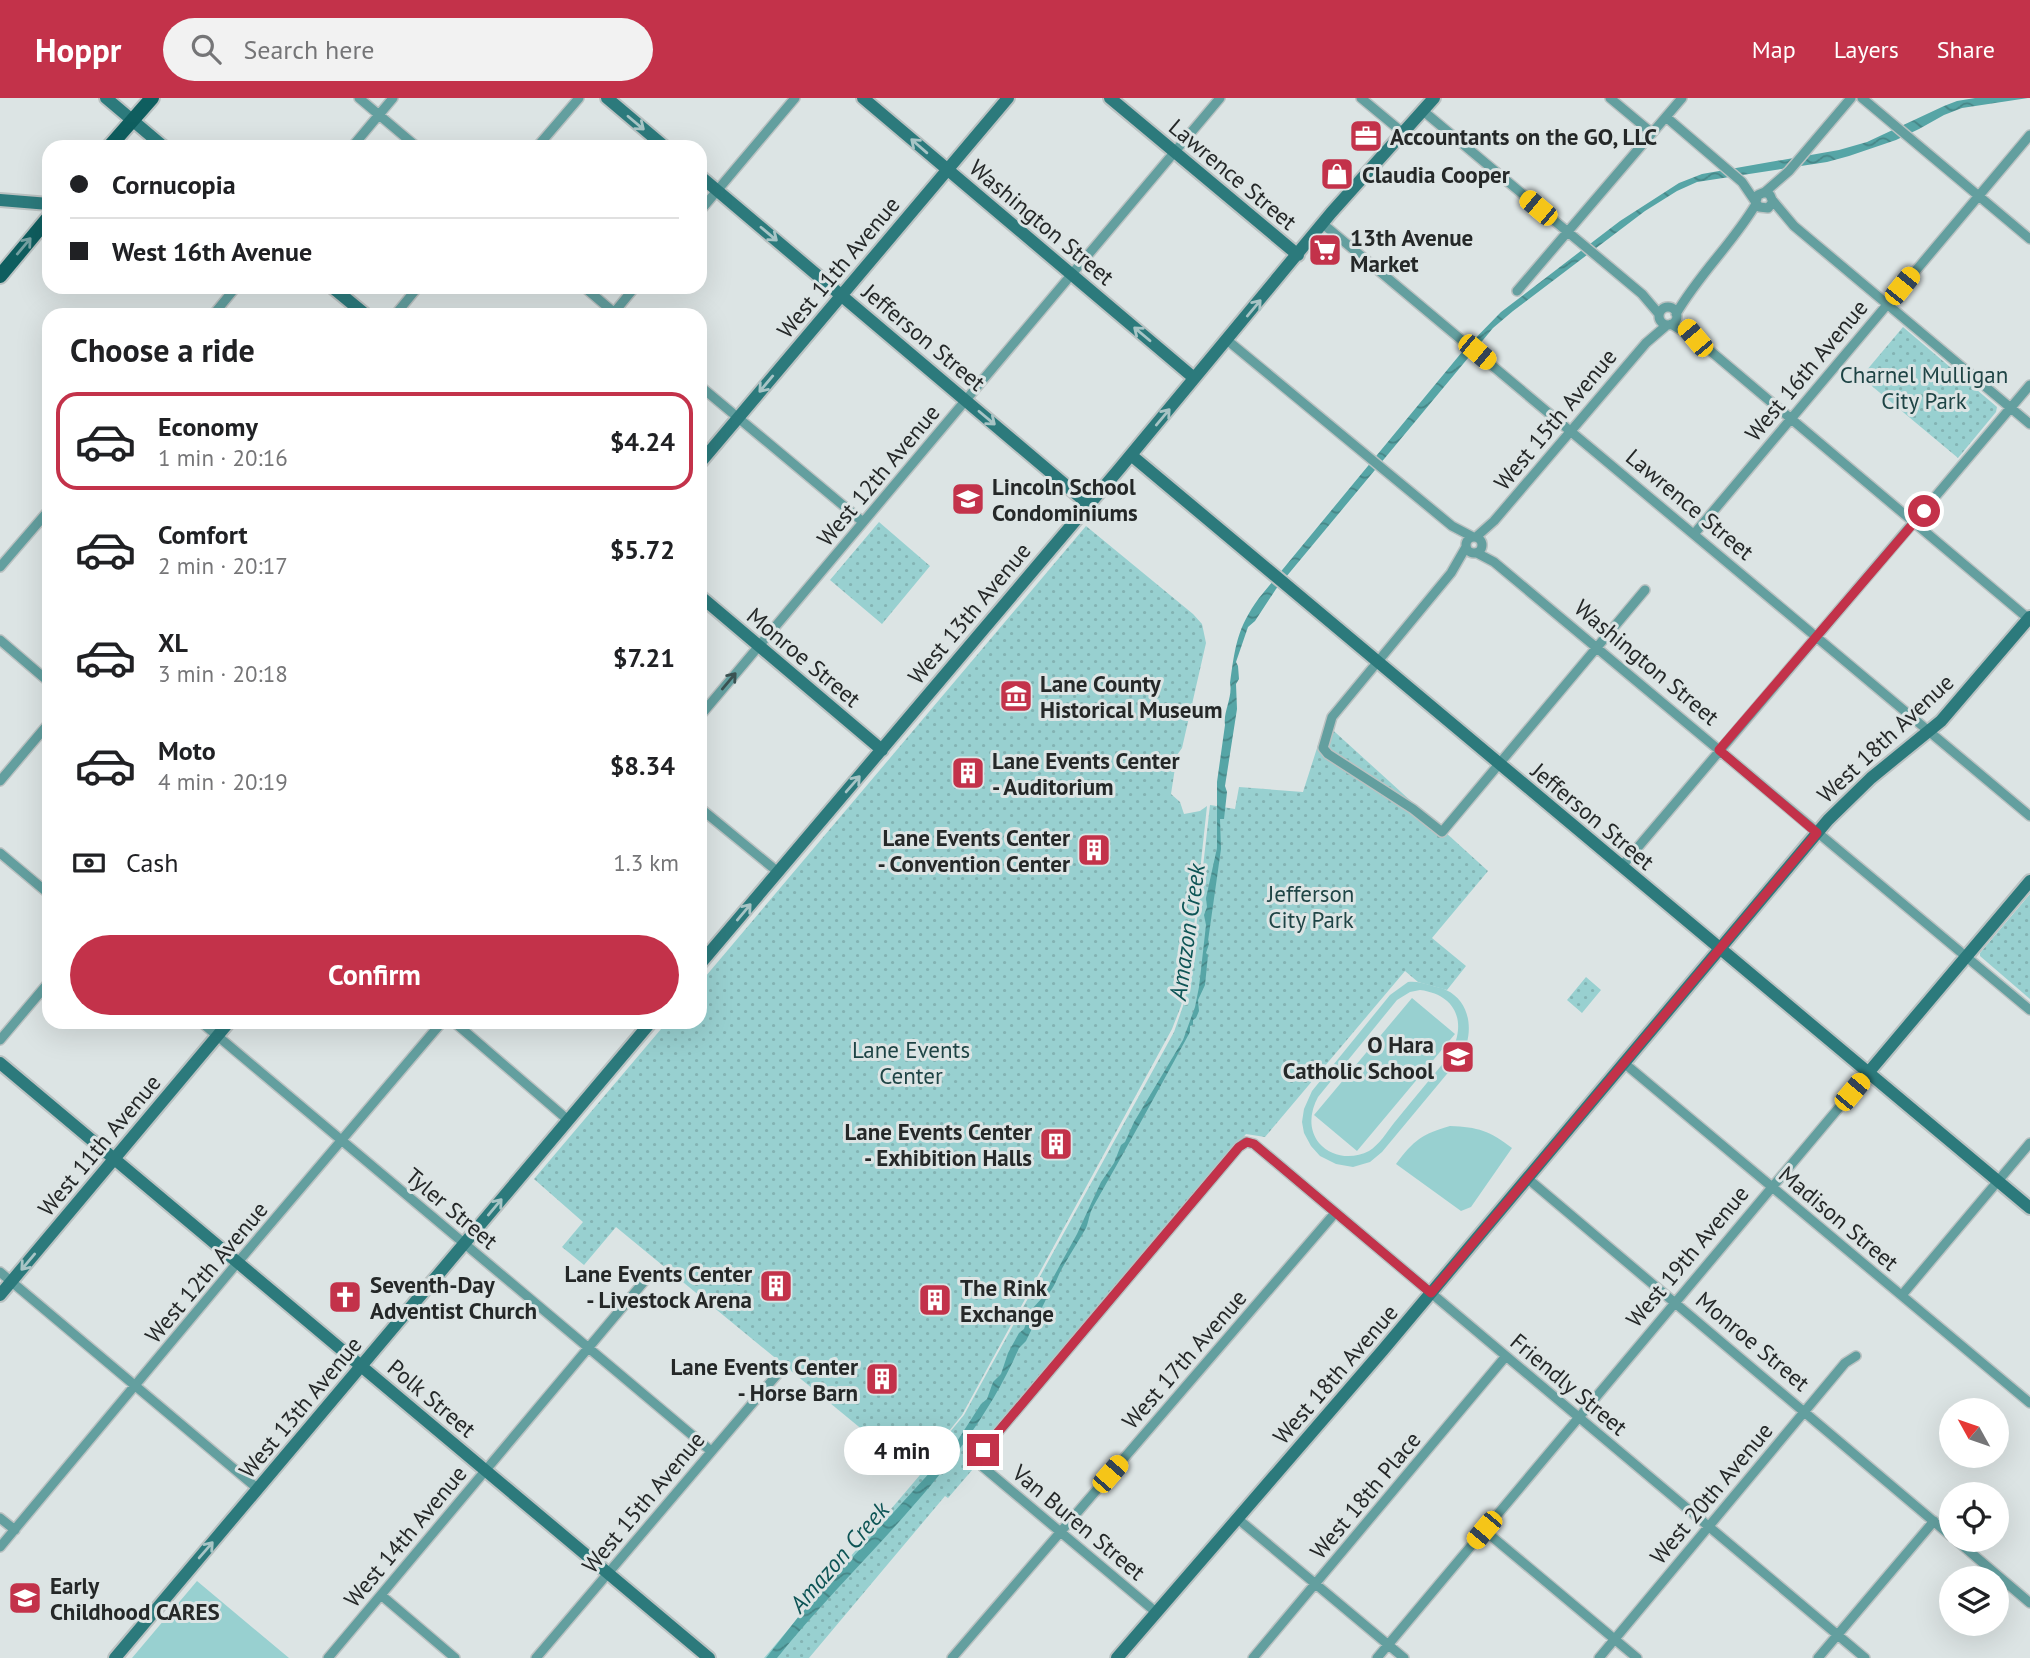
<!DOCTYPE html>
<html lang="en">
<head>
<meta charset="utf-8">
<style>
	body { margin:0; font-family:"PT Sans",sans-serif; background:#f2f2f2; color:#202124; height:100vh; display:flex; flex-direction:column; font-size:26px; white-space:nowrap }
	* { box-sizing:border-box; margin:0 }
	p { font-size:23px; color:#757577 }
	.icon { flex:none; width:38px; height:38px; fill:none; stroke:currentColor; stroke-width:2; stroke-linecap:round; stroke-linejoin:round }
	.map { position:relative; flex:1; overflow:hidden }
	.panel { position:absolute; left:42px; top:210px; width:665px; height:721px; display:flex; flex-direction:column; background:#fff; border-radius:21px; box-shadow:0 7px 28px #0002 }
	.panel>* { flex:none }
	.guide { position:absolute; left:42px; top:42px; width:665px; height:154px; border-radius:21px; box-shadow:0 7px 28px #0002; display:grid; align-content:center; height:154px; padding:0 28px; background:#fff }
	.needle { width:46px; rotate:310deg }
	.fabs { position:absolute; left:1939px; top:1300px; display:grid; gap:14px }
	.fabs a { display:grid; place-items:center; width:70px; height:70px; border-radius:50%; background:#fff; box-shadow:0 7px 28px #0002; font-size:35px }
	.end { position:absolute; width:32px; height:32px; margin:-16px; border:9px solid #c3324a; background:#fff; box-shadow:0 0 0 4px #fff }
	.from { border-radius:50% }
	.bubble { position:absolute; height:49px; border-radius:24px; background:#fff; box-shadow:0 7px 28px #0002; font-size:23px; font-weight:800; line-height:49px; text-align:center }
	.car { position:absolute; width:21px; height:42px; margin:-21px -10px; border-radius:9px; box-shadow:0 0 5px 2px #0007; background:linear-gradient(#f5c518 24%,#345 0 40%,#f5c518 0 76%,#345 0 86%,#f5c518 0) }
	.guide b { display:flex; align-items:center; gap:24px; height:66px; font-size:26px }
	.guide b+b { border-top:2px solid #e0e0e0 }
	.guide i { width:18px; height:18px; background:#202124 }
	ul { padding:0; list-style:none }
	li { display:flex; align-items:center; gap:21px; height:98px; margin:0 14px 10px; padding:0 14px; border:4px solid transparent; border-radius:21px }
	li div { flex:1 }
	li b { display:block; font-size:26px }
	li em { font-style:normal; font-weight:800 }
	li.current { border-color:#c3324a }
	li>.icon { width:63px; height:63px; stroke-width:1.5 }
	h2 { padding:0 28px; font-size:32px; line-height:84px }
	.pay { display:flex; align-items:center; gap:18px; height:77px; padding:0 28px; font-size:26px }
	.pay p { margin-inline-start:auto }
	.cta { display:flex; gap:14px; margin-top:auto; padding:14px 28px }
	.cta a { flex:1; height:80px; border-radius:42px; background:#c3324a; color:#fff; font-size:28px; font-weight:800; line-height:80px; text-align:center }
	header { display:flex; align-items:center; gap:42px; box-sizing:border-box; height:98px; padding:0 35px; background:#c3324a; color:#fff }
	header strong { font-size:33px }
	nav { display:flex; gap:38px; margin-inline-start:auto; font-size:24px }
	.search { width:490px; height:63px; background:#f2f2f2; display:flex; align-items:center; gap:18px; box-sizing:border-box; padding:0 24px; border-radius:38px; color:#757577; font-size:26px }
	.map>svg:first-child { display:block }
</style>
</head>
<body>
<header>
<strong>Hoppr</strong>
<div class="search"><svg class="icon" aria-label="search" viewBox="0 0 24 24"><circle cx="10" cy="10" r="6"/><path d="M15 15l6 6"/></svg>Search here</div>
<nav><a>Map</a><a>Layers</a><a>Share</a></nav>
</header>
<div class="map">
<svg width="2030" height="1560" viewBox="0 0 2030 1560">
	<defs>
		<pattern id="park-dots" width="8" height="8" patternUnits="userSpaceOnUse" patternTransform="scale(1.75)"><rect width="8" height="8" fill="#98d0d0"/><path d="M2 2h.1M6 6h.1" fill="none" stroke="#83b3b3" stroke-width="1.8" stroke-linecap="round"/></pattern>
		<pattern id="water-waves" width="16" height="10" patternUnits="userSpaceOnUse" patternTransform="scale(1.75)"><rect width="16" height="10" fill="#56a5a6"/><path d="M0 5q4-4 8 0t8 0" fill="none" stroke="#478687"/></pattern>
	</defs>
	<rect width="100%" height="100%" fill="#dce4e4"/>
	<path fill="#98d0d0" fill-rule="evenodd" d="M1408,884C1416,883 1422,885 1430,887C1435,889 1441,889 1446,892C1472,904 1474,937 1461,959L1382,1054L1370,1064L1353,1069L1336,1066L1320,1058L1311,1048L1304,1035L1302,1024L1304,1011L1312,993L1390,897ZM1420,892C1459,897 1467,928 1449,958C1431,980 1412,1003 1394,1025C1387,1034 1379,1047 1369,1053C1352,1062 1331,1059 1319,1045C1308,1031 1310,1014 1318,999L1397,902L1410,894Z
		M1412,900L1455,936L1357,1053L1314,1017Z
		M1450,1028C1478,1029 1490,1033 1512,1050L1471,1109L1461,1113L1396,1066C1414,1042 1422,1036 1450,1028Z
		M197,1483L289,1560H132Z"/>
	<path fill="url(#park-dots)" d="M1903,229L1997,309L1996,314L1958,360L1861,279Z
		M879,424L930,468L882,526L830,482Z
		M1086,428L1193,516L1202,526L1206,545L1182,650L1177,657L1171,696L1180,704L1184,716L1200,713L1207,708L1189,875L1181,908L1172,931L962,1317L915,1375L616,1129L584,1167L562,1149L583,1124L534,1081L667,924H700V885Z
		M1325,625L1488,773L1432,840L1466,868L1447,892L1418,884L1405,873L1265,1039L1246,1036L978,1353L973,1371L948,1400L945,1398L809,1560H764L920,1377L917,1374L964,1317L1174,934L1183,908L1191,875L1210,707L1235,711L1239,689L1303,694Z
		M2030,796V901L1980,858V855Z
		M1586,879L1601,892L1582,915L1567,902Z"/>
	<path fill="url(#water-waves)" d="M1975,0H2028L1962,10L1944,17L1919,31L1896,42L1849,58L1827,64L1697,84L1677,93L1645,113L1513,213L1493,230L1276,491L1255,523L1248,529L1236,564L1238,568L1239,581L1236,586L1237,611L1225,688L1227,694L1224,721H1220L1221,751L1208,843L1209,846L1206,855L1208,857L1205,887L1198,902L1199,913L1196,920L1193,922V927L1190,928V934C1158,993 1126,1051 1093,1109C1089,1116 1089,1123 1086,1130C1079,1142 1071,1155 1064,1167C1058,1176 1056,1187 1049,1195L1026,1243L1019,1250C966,1373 859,1458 777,1560H766L799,1518L954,1348L981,1306L987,1301L993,1284L1001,1276L1008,1255L1019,1235L1024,1231L1031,1212L1042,1200L1077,1136L1101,1084L1114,1065L1121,1047L1125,1044L1134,1024L1183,942L1195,909L1199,889L1206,827L1204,817L1207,809L1206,800L1217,750V684L1225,627C1223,614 1233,599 1230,585C1235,549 1237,530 1259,500L1462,254L1501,214L1620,123L1679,85L1702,76L1839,52L1867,44L1944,8L1957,3Z"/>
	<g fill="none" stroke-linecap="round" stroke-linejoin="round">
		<defs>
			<path id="street" d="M359,0L417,49
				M1361,0L1402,34
				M1610,0L1652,35
				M1862,0L2030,141
				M1422,12L1642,196L1659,216
				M1666,19L1742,84L1759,109L1768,110L1773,104L1770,97L1765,94L1758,97L1756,103
				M352,49L393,0
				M537,49L579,0
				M1765,94L1789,73L1851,0
				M1773,103L1794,128L2030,326
				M700,113L795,0
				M1323,126L2030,718
				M584,189L617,217
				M1517,193L1682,0
				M1659 218a9 9 0 1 1 18 0a9 9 0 1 1-18 0Z
				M1676,216C1699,176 1733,145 1756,106
				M213,217L236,189
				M395,217L418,189
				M612,217L635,189
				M1671,226L1695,240L2030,522
				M1227,242L1452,428L1473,439
				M700,288L863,424
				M1694,436L2030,37
				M1466 447a8 8 0 1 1 16 0a8 8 0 1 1-16 0Z
				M1476,439L1494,423L1646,245L1667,227
				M1466,449L1451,475L1332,619L1323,650L1328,656L1413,711L1442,734L1645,492
				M1477,455L1494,464L2030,912
				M0,469L49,412
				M0,542L49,584
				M700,618L1220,0
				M0,683L49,625
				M700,710L778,774
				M0,755L49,796
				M1622,768L2030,287
				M201,924L711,1353
				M454,924L568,1022
				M0,942L49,884
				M1624,965L2030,1305
				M1527,1080L1951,1438
				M0,1174L258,1391
				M1902,1197L2030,1045
				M0,1420L15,1432
				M1238,1421L1404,1560
				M1484,1432L1637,1560
				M1956,1442L2030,1505
				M0,1449L238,1164L442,924
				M381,1497L455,1560
				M1157,1515L983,1369L979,1361L983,1352L1239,1049L1246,1044L1254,1046L1865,1560
				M328,1560L647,1180
				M536,1560L780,1273
				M952,1560L1335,1115
				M1253,1560L1506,1258
				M1377,1560L1868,975
				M1599,1560L1845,1265L1856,1258
				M1818,1560L1934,1423"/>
			<path id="secondary" d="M106,0L164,49
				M607,0L665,49
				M863,0L1194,280
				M1110,0L1298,157
				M700,78L1088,406
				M0,102L49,106
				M332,189L366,217
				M1131,357L2030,1110
				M700,365L1008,0
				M700,498L882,652
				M700,866L1120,370L1331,115L1434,0
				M0,965L709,1560
				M1868,975L2030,783
				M0,1197L229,924
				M115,1560L651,924
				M1117,1560L1383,1252L1828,722L1871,680L1941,623L2030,519"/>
			<path id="primary" d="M109,49L152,0
				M0,178L49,119"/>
		</defs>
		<use href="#street" stroke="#bbc2c2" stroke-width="12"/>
		<use href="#secondary" stroke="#bbc2c2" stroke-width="16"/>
		<use href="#primary" stroke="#bbc2c2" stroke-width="18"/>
		<use href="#street" stroke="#639f9f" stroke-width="9"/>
		<use href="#secondary" stroke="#2c7a7c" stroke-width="12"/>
		<use href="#primary" stroke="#0f5e5f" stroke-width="14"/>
	</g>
	<defs><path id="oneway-shaft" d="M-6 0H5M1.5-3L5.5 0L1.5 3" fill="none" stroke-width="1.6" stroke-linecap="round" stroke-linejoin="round" transform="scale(1.75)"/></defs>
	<g stroke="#a7c4c5">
		<use href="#oneway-shaft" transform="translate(636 25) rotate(40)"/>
		<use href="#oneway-shaft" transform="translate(919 48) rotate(-139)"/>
		<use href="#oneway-shaft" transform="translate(769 136) rotate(40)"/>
		<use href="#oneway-shaft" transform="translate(1254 210) rotate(-50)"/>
		<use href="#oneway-shaft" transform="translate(1142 236) rotate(-140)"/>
		<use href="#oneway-shaft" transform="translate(766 286) rotate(130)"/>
		<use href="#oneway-shaft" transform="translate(1163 319) rotate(-50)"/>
		<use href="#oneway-shaft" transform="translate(987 320) rotate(40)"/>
		<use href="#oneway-shaft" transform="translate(853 686) rotate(-49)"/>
		<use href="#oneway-shaft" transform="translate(744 814) rotate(-50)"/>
		<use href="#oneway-shaft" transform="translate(495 1109) rotate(-50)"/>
		<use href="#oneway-shaft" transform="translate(28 1164) rotate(130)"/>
		<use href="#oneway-shaft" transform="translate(206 1452) rotate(-49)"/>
	</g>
	<use stroke="#76a1a2" href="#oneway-shaft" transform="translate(24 148) rotate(-50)"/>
	<use stroke="#3b5252" href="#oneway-shaft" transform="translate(729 583) rotate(-50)"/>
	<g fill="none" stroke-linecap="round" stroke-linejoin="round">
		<path stroke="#c3324a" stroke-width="9" d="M983,1352L1239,1049L1247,1044L1254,1046L1431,1195L1817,735L1719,652L1924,413"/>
	</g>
	<defs>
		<symbol id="office-square" viewBox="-11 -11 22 22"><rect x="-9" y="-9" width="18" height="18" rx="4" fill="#c3324a" stroke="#dce4e4"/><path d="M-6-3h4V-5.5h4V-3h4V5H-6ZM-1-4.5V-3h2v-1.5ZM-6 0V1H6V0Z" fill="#fff"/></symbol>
		<symbol id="shop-square" viewBox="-11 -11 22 22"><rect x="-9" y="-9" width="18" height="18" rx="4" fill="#c3324a" stroke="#dce4e4"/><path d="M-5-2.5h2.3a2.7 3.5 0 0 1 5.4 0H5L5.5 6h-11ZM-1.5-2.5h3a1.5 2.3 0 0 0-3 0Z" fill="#fff"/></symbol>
		<symbol id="supermarket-square" viewBox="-11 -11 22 22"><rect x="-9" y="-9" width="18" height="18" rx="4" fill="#c3324a" stroke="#dce4e4"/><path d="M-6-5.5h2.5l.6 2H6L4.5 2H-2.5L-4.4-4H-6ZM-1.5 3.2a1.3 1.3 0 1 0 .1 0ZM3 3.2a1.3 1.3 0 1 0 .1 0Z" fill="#fff"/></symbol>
		<symbol id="school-square" viewBox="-11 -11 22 22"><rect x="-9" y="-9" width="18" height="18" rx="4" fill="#c3324a" stroke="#dce4e4"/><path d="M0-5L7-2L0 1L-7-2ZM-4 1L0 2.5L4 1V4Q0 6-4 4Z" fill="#fff"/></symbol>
		<symbol id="museum-square" viewBox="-11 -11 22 22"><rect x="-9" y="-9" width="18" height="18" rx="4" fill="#c3324a" stroke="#dce4e4"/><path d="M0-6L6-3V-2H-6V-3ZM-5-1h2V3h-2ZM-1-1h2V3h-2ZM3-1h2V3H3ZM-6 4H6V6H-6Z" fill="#fff"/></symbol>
		<symbol id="building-square" viewBox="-11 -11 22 22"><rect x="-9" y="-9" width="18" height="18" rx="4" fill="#c3324a" stroke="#dce4e4"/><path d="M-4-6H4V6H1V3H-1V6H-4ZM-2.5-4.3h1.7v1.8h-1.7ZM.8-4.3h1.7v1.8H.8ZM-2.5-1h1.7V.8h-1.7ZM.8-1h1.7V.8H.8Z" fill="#fff"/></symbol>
		<symbol id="church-square" viewBox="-11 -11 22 22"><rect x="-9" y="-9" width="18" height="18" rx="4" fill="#c3324a" stroke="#dce4e4"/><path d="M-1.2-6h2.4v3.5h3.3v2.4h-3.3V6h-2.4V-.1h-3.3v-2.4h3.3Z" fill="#fff"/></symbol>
	</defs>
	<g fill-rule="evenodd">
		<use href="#office-square" x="1347" y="19" width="38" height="38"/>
		<use href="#shop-square" x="1318" y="57" width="38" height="38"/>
		<use href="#supermarket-square" x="1306" y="133" width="38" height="38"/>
		<use href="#school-square" x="949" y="382" width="38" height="38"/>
		<use href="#museum-square" x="997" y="579" width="38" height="38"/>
		<use href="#building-square" x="949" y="656" width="38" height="38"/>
		<use href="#building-square" x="1075" y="733" width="38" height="38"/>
		<use href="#school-square" x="1439" y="940" width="38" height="38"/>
		<use href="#building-square" x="1037" y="1027" width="38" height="38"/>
		<use href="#building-square" x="757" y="1169" width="38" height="38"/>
		<use href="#church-square" x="326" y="1180" width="38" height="38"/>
		<use href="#building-square" x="916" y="1183" width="38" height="38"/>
		<use href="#building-square" x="863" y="1262" width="38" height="38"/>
		<use href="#school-square" x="6" y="1481" width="38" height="38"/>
	</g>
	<g text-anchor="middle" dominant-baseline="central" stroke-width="6" stroke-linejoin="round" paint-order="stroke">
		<g font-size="23" font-weight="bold" fill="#252828" stroke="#dce4e4" text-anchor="start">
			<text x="1390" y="38">Accountants on the GO, LLC</text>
			<text x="1362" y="76">Claudia Cooper</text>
			<text x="1350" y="139">13th Avenue<tspan x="1350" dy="26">Market</tspan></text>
			<text x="992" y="388">Lincoln School<tspan x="992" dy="26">Condominiums</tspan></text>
			<text x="1040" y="585">Lane County<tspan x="1040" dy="26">Historical Museum</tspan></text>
			<text x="992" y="662">Lane Events Center<tspan x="992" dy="26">- Auditorium</tspan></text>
			<text x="1070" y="739" text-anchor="end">Lane Events Center<tspan x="1070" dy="26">- Convention Center</tspan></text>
			<text x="1434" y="946" text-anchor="end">O Hara<tspan x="1434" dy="26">Catholic School</tspan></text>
			<text x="1032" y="1033" text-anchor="end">Lane Events Center<tspan x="1032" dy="26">- Exhibition Halls</tspan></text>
			<text x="752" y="1175" text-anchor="end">Lane Events Center<tspan x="752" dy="26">- Livestock Arena</tspan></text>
			<text x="370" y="1186">Seventh-Day<tspan x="370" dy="26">Adventist Church</tspan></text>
			<text x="960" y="1189">The Rink<tspan x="960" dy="26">Exchange</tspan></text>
			<text x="858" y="1268" text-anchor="end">Lane Events Center<tspan x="858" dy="26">- Horse Barn</tspan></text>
			<text x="50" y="1487">Early<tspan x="50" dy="26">Childhood CARES</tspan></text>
		</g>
		<g font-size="23" fill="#252828" stroke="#dce4e4">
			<text transform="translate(1233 76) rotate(40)">Lawrence Street</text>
			<text transform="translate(1042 124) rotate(40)">Washington Street</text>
			<text transform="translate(838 169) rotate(-50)">West 11th Avenue</text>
			<text transform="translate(924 239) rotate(40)">Jefferson Street</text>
			<text transform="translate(1806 272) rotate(-50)">West 16th Avenue</text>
			<text transform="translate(1555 321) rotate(-50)">West 15th Avenue</text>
			<text transform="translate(878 377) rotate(-50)">West 12th Avenue</text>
			<text transform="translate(1690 406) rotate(40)">Lawrence Street</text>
			<text transform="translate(969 515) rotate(-50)">West 13th Avenue</text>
			<text transform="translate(804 559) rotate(40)">Monroe Street</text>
			<text transform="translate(1647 564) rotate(40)">Washington Street</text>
			<text transform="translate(1885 640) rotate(-43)">West 18th Avenue</text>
			<text transform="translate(1593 718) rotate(40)">Jefferson Street</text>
			<text transform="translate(99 1047) rotate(-50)">West 11th Avenue</text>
			<text transform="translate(452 1110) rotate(40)">Tyler Street</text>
			<text transform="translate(1839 1120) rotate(40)">Madison Street</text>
			<text transform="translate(1687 1158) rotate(-50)">West 19th Avenue</text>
			<text transform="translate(206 1174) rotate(-50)">West 12th Avenue</text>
			<text transform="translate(1753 1243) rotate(40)">Monroe Street</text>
			<text transform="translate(1184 1261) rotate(-49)">West 17th Avenue</text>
			<text transform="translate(1335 1276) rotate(-49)">West 18th Avenue</text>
			<text transform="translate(1569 1286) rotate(40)">Friendly Street</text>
			<text transform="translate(432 1300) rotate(40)">Polk Street</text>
			<text transform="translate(300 1309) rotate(-50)">West 13th Avenue</text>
			<text transform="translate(1711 1395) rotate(-50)">West 20th Avenue</text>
			<text transform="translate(1365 1397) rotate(-50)">West 18th Place</text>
			<text transform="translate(643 1404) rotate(-50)">West 15th Avenue</text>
			<text transform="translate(1079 1424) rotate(40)">Van Buren Street</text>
			<text transform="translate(405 1438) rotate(-50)">West 14th Avenue</text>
		</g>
		<g font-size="23" fill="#1e4445" stroke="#dce4e4">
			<text x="1924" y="276">Charnel Mulligan<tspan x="1924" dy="26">City Park</tspan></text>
			<text x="1311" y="795">Jefferson<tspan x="1311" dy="26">City Park</tspan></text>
			<text x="911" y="951">Lane Events<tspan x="911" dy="26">Center</tspan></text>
		</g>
		<g font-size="24" font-style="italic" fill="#0d5455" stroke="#dce4e4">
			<text transform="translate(1187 834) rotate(-82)">Amazon Creek</text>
			<text transform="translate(839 1459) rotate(-49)">Amazon Creek</text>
		</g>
	</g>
</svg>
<div class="fabs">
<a><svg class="needle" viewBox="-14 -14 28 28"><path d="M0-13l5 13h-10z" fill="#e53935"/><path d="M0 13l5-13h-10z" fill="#757577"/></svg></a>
<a><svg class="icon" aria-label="locate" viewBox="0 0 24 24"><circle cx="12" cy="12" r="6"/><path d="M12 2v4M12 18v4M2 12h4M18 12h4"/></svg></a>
<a><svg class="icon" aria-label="layers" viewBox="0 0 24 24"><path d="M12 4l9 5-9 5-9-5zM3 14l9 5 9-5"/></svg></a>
</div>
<i class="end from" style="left:1924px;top:413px"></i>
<i class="end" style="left:983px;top:1352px"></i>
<div class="bubble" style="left:844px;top:1328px;width:116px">4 min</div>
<i class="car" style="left:1538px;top:110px;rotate:310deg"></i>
<i class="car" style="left:1902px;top:188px;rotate:39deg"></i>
<i class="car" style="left:1695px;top:240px;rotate:320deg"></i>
<i class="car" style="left:1477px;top:254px;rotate:130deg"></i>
<i class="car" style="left:1852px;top:994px;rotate:40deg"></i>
<i class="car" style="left:1110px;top:1376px;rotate:41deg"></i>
<i class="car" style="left:1484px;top:1432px;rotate:220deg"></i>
<div class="guide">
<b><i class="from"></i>Cornucopia</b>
<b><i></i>West 16th Avenue</b>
</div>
<section class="panel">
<h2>Choose a ride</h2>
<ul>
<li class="current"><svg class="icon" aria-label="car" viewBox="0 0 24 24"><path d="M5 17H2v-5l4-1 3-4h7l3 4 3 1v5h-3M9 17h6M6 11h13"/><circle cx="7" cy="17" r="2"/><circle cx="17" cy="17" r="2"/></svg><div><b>Economy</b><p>1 min · 20:16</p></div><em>$4.24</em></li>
<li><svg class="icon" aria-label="car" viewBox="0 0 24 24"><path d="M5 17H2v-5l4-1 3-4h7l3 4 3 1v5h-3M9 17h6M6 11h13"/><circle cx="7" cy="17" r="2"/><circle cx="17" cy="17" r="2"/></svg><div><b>Comfort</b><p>2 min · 20:17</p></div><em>$5.72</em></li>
<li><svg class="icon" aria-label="car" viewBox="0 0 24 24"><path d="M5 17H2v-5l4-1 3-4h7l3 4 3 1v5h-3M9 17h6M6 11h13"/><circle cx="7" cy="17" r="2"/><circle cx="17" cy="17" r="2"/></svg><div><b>XL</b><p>3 min · 20:18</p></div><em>$7.21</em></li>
<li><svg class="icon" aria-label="car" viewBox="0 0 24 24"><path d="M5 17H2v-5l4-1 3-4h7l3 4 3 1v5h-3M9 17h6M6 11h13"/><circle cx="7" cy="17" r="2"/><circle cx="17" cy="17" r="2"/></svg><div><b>Moto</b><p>4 min · 20:19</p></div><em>$8.34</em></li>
</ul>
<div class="pay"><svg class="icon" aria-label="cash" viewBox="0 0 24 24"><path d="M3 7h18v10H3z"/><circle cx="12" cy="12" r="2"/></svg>Cash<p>1.3 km</p></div>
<div class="cta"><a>Confirm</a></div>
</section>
</div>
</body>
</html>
